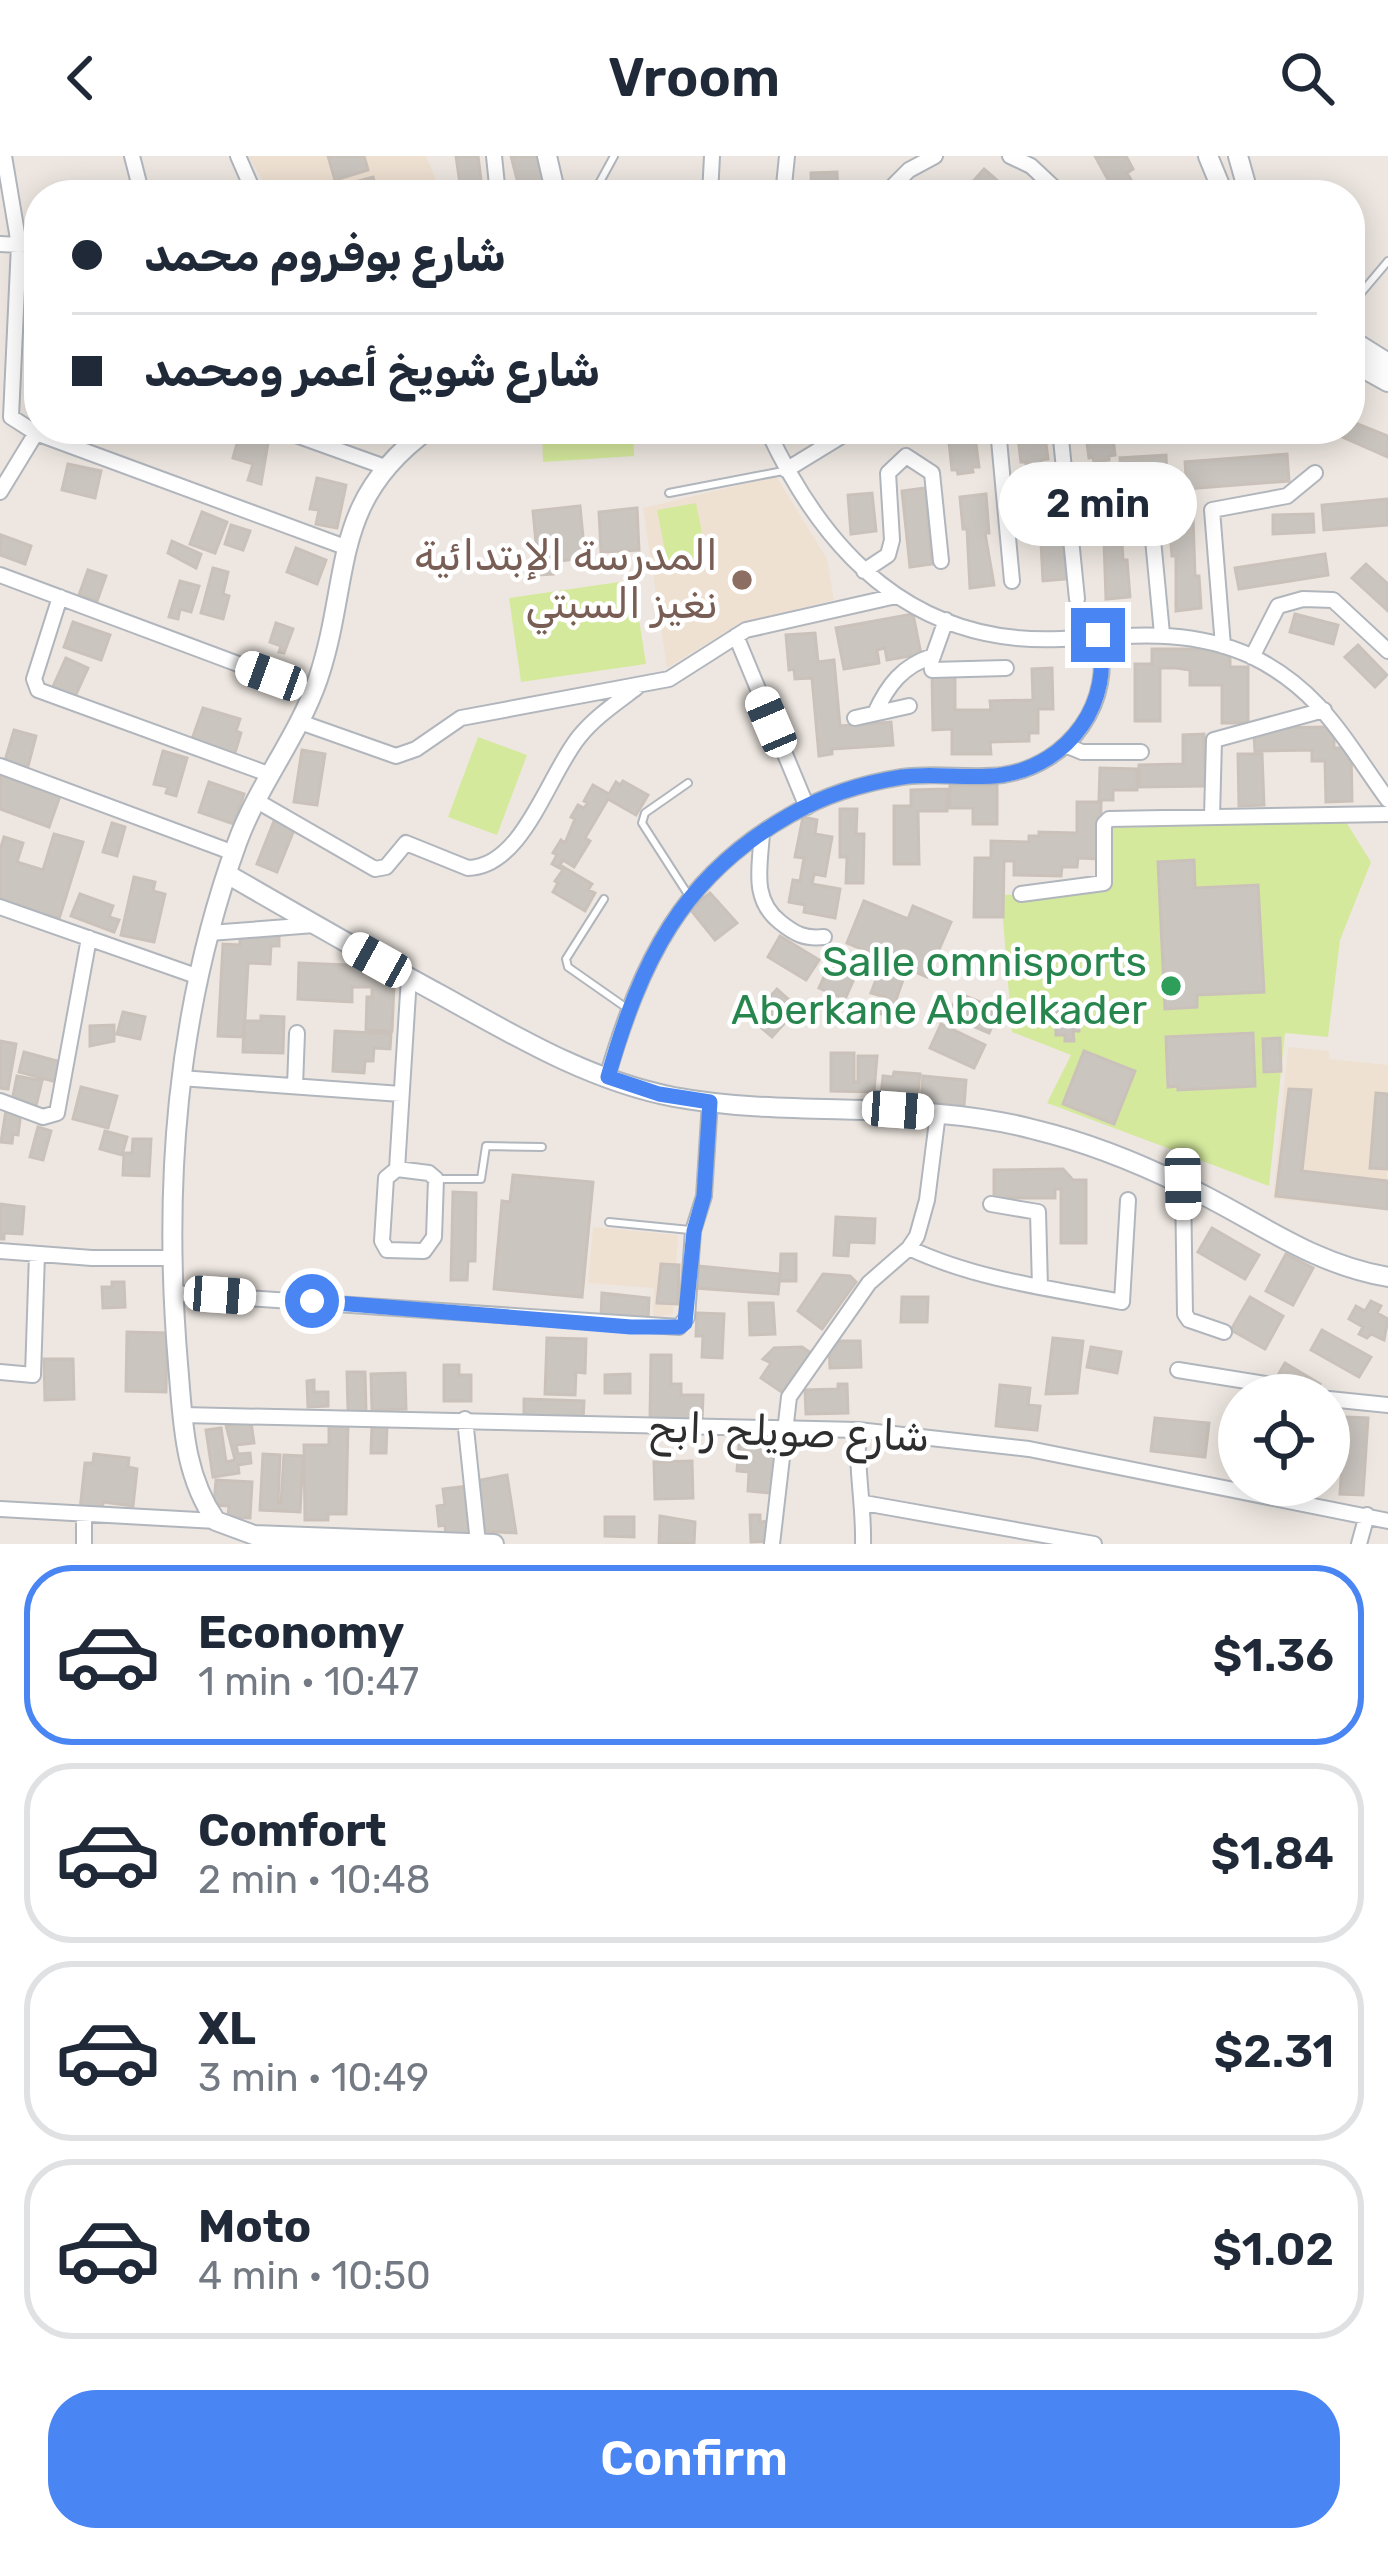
<!DOCTYPE html>
<html lang="en">
<head>
<meta charset="utf-8">
<style>
	body { margin:0; font-family:Rubik,Vazirmatn,sans-serif; background:#f2f2f3; color:#1f2937; height:100vh; display:flex; flex-direction:column; font-size:45px; white-space:nowrap }
	* { box-sizing:border-box; margin:0 }
	p { font-size:39px; color:#747a83 }
	.icon { flex:none; width:66px; height:66px; fill:none; stroke:currentColor; stroke-width:2; stroke-linecap:round; stroke-linejoin:round }
	.map { position:relative; height:1388px; overflow:hidden }
	.side { display:flex; flex-direction:column; background:#fff; flex:1 }
	.side>* { flex:none }
	.banner { position:absolute; left:24px; top:24px; width:1341px; height:264px; border-radius:48px; box-shadow:0 6px 30px #0003; display:grid; align-content:center; height:264px; padding:0 48px; background:#fff }
	.fabs { position:absolute; left:1218px; top:1218px; display:grid; gap:24px }
	.fabs a { display:grid; place-items:center; width:132px; height:132px; border-radius:50%; background:#fff; box-shadow:0 6px 30px #0003; font-size:60px }
	.end { position:absolute; width:54px; height:54px; margin:-27px; border:15px solid #4985f3; background:#fff; box-shadow:0 0 0 6px #fff }
	.from { border-radius:50% }
	.bubble { position:absolute; height:84px; border-radius:42px; background:#fff; box-shadow:0 6px 30px #0003; font-size:39px; font-weight:600; line-height:84px; text-align:center }
	.car { position:absolute; width:36px; height:72px; margin:-36px -18px; border-radius:15px; box-shadow:0 0 9px 3px #0007; background:linear-gradient(#fff 24%,#345 0 40%,#fff 0 76%,#345 0 86%,#fff 0) }
	.banner b { display:flex; align-items:center; gap:42px; height:114px; font-size:45px }
	.banner b+b { border-top:3px solid #e0e1e3 }
	.banner i { width:30px; height:30px; background:#1f2937 }
	ul { padding:21px 0 0; list-style:none }
	li { display:flex; align-items:center; gap:36px; height:180px; margin:0 24px 18px; padding:0 24px; border:6px solid #e0e1e3; border-radius:48px }
	li div { flex:1 }
	li b { display:block; font-size:45px }
	li em { font-style:normal; font-weight:600 }
	li.active { border-color:#4985f3 }
	li>.icon { width:108px; height:108px; stroke-width:1.5 }
	.action { display:flex; gap:24px; margin-top:auto; padding:24px 48px }
	.action a { flex:1; height:138px; border-radius:48px; background:#4985f3; color:#fff; font-size:48px; font-weight:600; line-height:138px; text-align:center }
	header { display:flex; justify-content:space-between; align-items:center; height:156px; padding:0 48px; background:#fff; font-size:54px; font-weight:600 }
	.map>svg:first-child { display:block }
</style>
</head>
<body>
<header><svg class="icon" aria-label="back" viewBox="0 0 24 24"><path d="M15 5l-7 7 7 7"/></svg>Vroom<svg class="icon" aria-label="search" viewBox="0 0 24 24"><circle cx="10" cy="10" r="6"/><path d="M15 15l6 6"/></svg></header>
<div class="map">
<svg width="1388" height="1388" viewBox="0 0 1388 1388">
	<rect width="100%" height="100%" fill="#eee7e1"/>
	<path fill="#efe1d2" d="M248,0H426L442,39H265L264,26Z
		M776,320L827,403L834,444L740,467L667,512L643,352Z
		M1288,891L1329,895V903L1388,909L1387,1054L1273,1043Z
		M593,1071L678,1079L673,1158L653,1162L654,1132L588,1127Z"/>
	<path fill="#d5e99d" d="M542,273H633L634,300L543,306Z
		M696,347L708,407L669,415L657,354Z
		M633,424L646,508L521,526L509,442Z
		M478,581L527,599L497,679L448,661Z
		M1346,666L1371,706L1340,784L1328,881L1285,877L1269,1030L1047,947L1071,899L1012,876L1001,739L1108,735L1107,672Z"/>
	<path fill="#cac5bf" stroke="#cac2ba" stroke-width="3" d="M328,0H364L368,14L335,24Z
		M456,0H478L482,32L461,35Z
		M511,0H537L546,32L521,39Z
		M1095,0H1126L1133,13L1127,17L1140,39H1121L1116,29L1112,31Z
		M984,13L1014,39H975L967,32Z
		M837,16L838,39H812L811,17Z
		M373,21L378,39H342L340,30Z
		M1350,265L1388,280V301L1324,273H1350Z
		M241,273L269,281L261,328L248,324L253,308L233,302Z
		M974,273L979,311H972L973,316L958,318L957,314H952L948,277Z
		M1017,273H1044L1048,303L1041,304L1042,308L1026,310V306H1021Z
		M1085,273H1112L1115,299L1109,300V304L1094,306L1093,301L1089,302Z
		M1287,298L1289,325L1187,333L1185,306Z
		M1166,299L1167,324L1122,326L1120,302Z
		M68,308L101,315L95,342L62,334Z
		M317,322L346,329L337,372L316,368L319,354L310,353Z
		M925,332L932,408L910,411L902,335Z
		M1058,332L1060,386H1063L1067,423L1043,425L1040,366L1036,367L1033,334Z
		M872,337L876,375L851,378L848,339Z
		M986,338L989,377H985L994,429L970,432L967,373H963L960,341Z
		M1388,343V369L1324,374L1322,349Z
		M580,350L585,402L551,406L553,418L539,419L533,355Z
		M1122,350L1126,388H1122L1123,404H1127L1130,441L1106,443L1104,384L1099,385L1096,352Z
		M637,352L639,394L601,396L599,356Z
		M202,356L227,366L215,397L190,388Z
		M1313,358L1314,376L1273,378V359Z
		M1193,361L1195,420H1199L1201,452L1176,455V400H1172L1169,363Z
		M231,369L250,375L243,394L225,388Z
		M1,379L31,390L25,408L0,399Z
		M172,385L201,398L196,412L168,397Z
		M296,392L326,404L317,428L287,416Z
		M1325,398L1328,419L1239,433L1235,412Z
		M1366,408L1388,428V455L1352,422Z
		M213,412L228,416L223,438L229,440L223,463L201,457Z
		M88,414L106,420L97,445L79,439Z
		M180,425L199,430L191,456L180,453L178,463L169,461Z
		M913,458L921,498L887,504L885,492L877,494L879,507L844,513L836,472Z
		M1295,458L1338,469L1333,488L1290,476Z
		M73,466L110,479L101,504L64,491Z
		M276,467L293,473L284,497L279,496L281,490L270,486Z
		M815,477L818,506L834,504L840,570L891,566L893,589L832,593V598L819,600L812,522L795,523L794,513L789,514L786,479Z
		M1358,489L1387,519L1375,531L1345,501Z
		M1152,493H1230V511H1248V567H1222V529H1190V514L1176,512H1160V565H1135V508H1152Z
		M66,502L88,512L73,545L51,535Z
		M1052,512L1053,553H1038V577H1029V585L990,586L991,598H952V573L933,574L932,518L955,517V554H991L990,545L1033,544L1032,513Z
		M203,552L240,563L236,575L241,577L233,603L190,589Z
		M1325,571L1334,574V592H1351L1352,645L1326,646L1325,605H1312V594L1255,595L1254,580H1264V572Z
		M14,574L36,580L27,614L4,608Z
		M1204,578L1205,630L1139,631V609L1183,608V579Z
		M302,594L325,598L317,649L294,646Z
		M163,595L187,602L176,640L166,637L168,631L154,628Z
		M1238,598H1262L1264,649L1239,650Z
		M1100,612L1137,613V634H1113V644H1099Z
		M0,619L60,640L49,671L0,653Z
		M623,625L648,639L636,659L608,643L585,682L590,685L574,711L563,704L560,709L592,728L588,734L595,737L585,755L553,736L558,727L555,725L563,714L552,708L557,699L553,697L561,684L565,687L575,663L571,661L578,649L584,652L588,647L584,645L593,629L609,638L616,626L620,629Z
		M209,626L244,638L234,668L199,656Z
		M950,629H997V668H973V652H950Z
		M947,633V655H918L919,708H894V650H911V634Z
		M1077,646H1101L1100,703L1078,702L1077,711H1062L1061,720L1014,719V705H1004L1003,761H974L975,702H991V685L1029,686V680H1039V676L1077,677Z
		M840,653H857L856,678H864L863,727H846L847,701H840Z
		M276,660L296,669L277,716L257,708Z
		M803,661L817,664L815,678L832,681L825,720L814,718L812,728L840,733L835,762L804,756L805,749L789,746L793,724L800,725L804,702L795,701Z
		M112,667L125,671L117,700L103,696Z
		M54,678L83,686L59,763L0,745V694L4,681L23,687L17,706L43,714Z
		M1194,704L1195,732L1258,729L1264,836L1197,839V851L1165,853L1158,706Z
		M134,721L155,726L153,735L165,738L154,786L121,779Z
		M710,737L737,767L715,784L690,753Z
		M80,738L113,750L109,761L119,764L114,776L71,760Z
		M864,745L908,763L913,750L951,766L927,821L847,787Z
		M240,773L279,775V790H271L270,808L248,807L244,881L218,880L223,788L240,789Z
		M780,780L819,804L806,824L768,801Z
		M832,803L858,814L845,843L819,832Z
		M299,807L370,810V815H376V826L394,827L392,875L366,874L367,841H372V831H352V846L298,843Z
		M880,813L904,821L890,861L879,857L885,841L871,837Z
		M777,833L798,852L772,881L750,862Z
		M958,837L999,854L989,877L949,860Z
		M1055,849H1078L1079,875H1073L1074,885H1065V879H1056Z
		M123,856L145,861L140,883L117,878Z
		M261,860L284,861L283,897L243,896L244,865H261Z
		M941,868L985,889L974,912L930,892Z
		M114,869V885L90,890V870Z
		M335,875L391,878L390,893L374,892L373,905H365L364,917L333,915Z
		M1253,877L1255,930L1178,934V930L1168,931L1166,881Z
		M1280,882L1281,915L1264,916L1263,883Z
		M0,885L16,888L8,933L0,932Z
		M1084,895L1135,915L1114,968L1063,948Z
		M24,896L61,906L56,926L19,916Z
		M831,897H854V926H858V900H877L874,936L831,935Z
		M894,916L920,918L917,946L881,942L883,920L893,921Z
		M17,920L42,925L36,950L12,945Z
		M923,920L966,924L964,950L921,946Z
		M81,931L117,940L108,972L73,963Z
		M1289,933L1311,934L1302,1015L1388,1025V1053L1276,1040Z
		M1376,937L1388,938V1013L1370,1012Z
		M6,954L21,956L18,979L13,978L12,987L1,986Z
		M38,971L51,975L43,1004L30,1001Z
		M105,975L127,981L122,999L100,993Z
		M133,983H151L149,1020L123,1019L124,997H132Z
		M1063,1013L1073,1024H1086V1087H1061V1033H1055V1042H994V1014Z
		M513,1019L593,1026L582,1141L494,1133L502,1045L510,1046Z
		M453,1036L476,1037L475,1105H468L467,1124H451Z
		M0,1048L24,1051L22,1078L4,1077V1083H0Z
		M836,1061L875,1063L874,1087L849,1086L848,1100L834,1099Z
		M1212,1072L1259,1099L1245,1123L1198,1096Z
		M781,1098H796V1125H780Z
		M1286,1098L1313,1112L1293,1149L1266,1135Z
		M661,1108L679,1109L678,1148L657,1147Z
		M698,1110L780,1118L778,1138L696,1132Z
		M823,1118L850,1120L856,1126L822,1173L798,1155Z
		M112,1126H124L125,1151L103,1152L102,1131H112Z
		M602,1137L649,1142L648,1165L601,1161Z
		M902,1141H928L927,1166H901Z
		M1250,1141L1283,1160L1265,1193L1231,1174Z
		M1371,1145L1381,1150L1377,1157L1388,1163L1384,1184L1371,1178L1367,1182L1359,1178L1363,1171L1349,1163L1356,1150L1365,1155Z
		M749,1147H773L775,1178L750,1179Z
		M697,1157L724,1158L722,1202L702,1201L703,1180H696Z
		M1322,1174L1371,1201L1359,1221L1311,1194Z
		M127,1176L167,1177L166,1236L126,1235Z
		M547,1182L586,1183L585,1217L576,1216L575,1239L545,1238Z
		M1053,1182L1083,1185L1077,1237L1046,1238Z
		M829,1185H860L861,1211L830,1212Z
		M802,1191L818,1202L792,1243L761,1222L771,1207L763,1203L774,1192Z
		M1091,1191L1121,1196L1117,1217L1087,1211Z
		M651,1199H671V1228H681V1239H703L702,1268H681V1263L650,1262Z
		M44,1203H73L74,1243L45,1244Z
		M1285,1207L1320,1228L1313,1239H1295L1274,1226Z
		M444,1209H459V1219H471V1245H444Z
		M347,1216H365L366,1255L348,1256Z
		M405,1217L406,1253L372,1254L371,1218Z
		M630,1218V1237H605V1219Z
		M314,1224V1236H328V1250L308,1251L307,1225Z
		M838,1228H847L848,1257L806,1258L805,1234L838,1233Z
		M1000,1229L1030,1232L1028,1249L1040,1250L1037,1274L996,1270Z
		M524,1243L584,1245L583,1264L524,1263Z
		M1345,1261L1368,1262L1363,1339L1340,1338Z
		M1155,1262L1209,1267L1205,1301L1151,1295Z
		M251,1266L254,1287L236,1289L238,1298L250,1297L251,1307L238,1309L239,1317L213,1321L206,1274L221,1272L226,1306L235,1304L226,1269Z
		M329,1267H348L346,1358H328V1364H305L304,1289H329Z
		M372,1268L387,1269L386,1297H371Z
		M739,1289L786,1292L783,1338L748,1335L749,1316L737,1315Z
		M94,1298L129,1302L128,1311L137,1313L133,1350L103,1346L102,1356L80,1354L85,1307H93Z
		M263,1298L280,1299L278,1347H281L284,1299L303,1300L300,1356L260,1354Z
		M692,1305L693,1342L655,1343L654,1306Z
		M507,1319L516,1377L482,1375L476,1325Z
		M216,1324L252,1326L250,1362L228,1361L229,1350L214,1349Z
		M469,1330L474,1381L446,1383L445,1369L439,1370L437,1350L445,1349L443,1333Z
		M750,1359H760V1366L771,1365L772,1385L751,1386Z
		M660,1360L695,1366L694,1388H659Z
		M605,1361H634V1381L605,1380Z"/>
	<g fill="none" stroke-linecap="round" stroke-linejoin="round">
		<defs>
			<path id="service" d="M588,39L596,33L614,0
				M1350,150L1388,105
				M669,337L783,315
				M688,627L645,657L642,667L689,740
				M604,743L566,803L568,811L628,853
				M439,1023H481L486,990L542,991
				M609,1066L690,1074"/>
			<path id="minor" d="M132,0L142,39
				M238,0L255,39
				M494,0L498,39
				M1010,0L1031,10L1062,39
				M710,39L712,0
				M783,39L787,0
				M884,39L909,14L935,0
				M0,88L19,89L4,0
				M40,273L36,277L345,391
				M279,273L385,311
				M767,273C824,397 913,490 1061,483C1126,480 1188,471 1251,500C1321,534 1345,585 1388,644
				M998,273L1012,425
				M1060,273L1077,443
				M786,314L853,273
				M0,336L36,277L11,261L19,89L39,88
				M1152,373L1162,478
				M864,415L888,399L892,384L888,317L906,300L932,317L941,405
				M0,419L313,536
				M60,441L34,523L38,534L271,619
				M946,464L931,506L932,514L1006,512
				M736,480L807,651
				M1223,490L1212,354L1287,340L1315,317
				M1252,501L1278,450L1303,443L1333,444L1388,495
				M875,557C888,529 902,510 933,500
				M855,562L909,550
				M300,566L396,600L416,593L461,562L669,523L746,474L896,440
				M1065,589L1082,596H1141
				M0,610L234,697
				M257,645L375,713L386,711L406,687L468,712C523,711 548,619 579,581C594,562 616,547 636,532
				M1212,661L1214,584L1324,554
				M762,677C760,711 751,743 780,766C795,778 804,783 824,781
				M1021,738L1104,727V668L1109,663L1388,658
				M0,751L199,821
				M210,777L314,769
				M607,921C641,806 681,720 790,659C823,640 864,627 902,621C936,616 969,623 1003,619C1069,609 1116,545 1098,479
				M180,922L401,938
				M295,930L297,877
				M0,945L43,961L57,957L89,782
				M397,1013L429,1017L436,1023L434,1081L424,1095L387,1094L382,1085L386,1022L397,1013L409,821
				M1183,1028L1185,1158L1189,1164L1224,1176
				M991,1048L1038,1056L1040,1131
				M909,1092C974,1123 1052,1133 1122,1146L1128,1044
				M0,1095L92,1102H172
				M173,1137L679,1171L687,1161L693,1075L704,1040L710,945
				M1178,1214L1265,1228L1282,1239
				M0,1216L33,1219L37,1098
				M1329,1243L1388,1249
				M182,1259L858,1274L1029,1293L1388,1365
				M465,1263L478,1387
				M858,1274C856,1313 864,1349 863,1388
				M864,1347L1094,1388
				M0,1353L216,1365
				M84,1388V1358
				M772,1388L789,1241L869,1127L909,1092L917,1080L927,1044L938,957
				M1359,1388L1367,1359"/>
			<path id="secondary" d="M547,0L556,39
				M1208,0L1224,39
				M1238,0L1249,39
				M1350,183L1388,207
				M1350,205L1388,226
				M429,273C328,346 352,422 318,523C298,581 258,629 237,687C176,856 163,1030 178,1208C183,1264 183,1318 216,1365L254,1379L494,1388
				M227,718C298,759 369,800 441,839C515,880 590,925 674,941C794,963 917,942 1036,974C1085,986 1136,1006 1181,1028C1253,1061 1307,1107 1388,1121"/>
		</defs>
		<use href="#service" stroke="#b1b6bd" stroke-width="10"/>
		<use href="#minor" stroke="#b1b6bd" stroke-width="18"/>
		<use href="#secondary" stroke="#b1b6bd" stroke-width="22"/>
		<use href="#service" stroke="#fff" stroke-width="6"/>
		<use href="#minor" stroke="#fff" stroke-width="14"/>
		<use href="#secondary" stroke="#fff" stroke-width="18"/>
	</g>
	<g fill="none" stroke-linecap="round" stroke-linejoin="round">
		<path stroke="#4985f3" stroke-width="15" d="M312,1145L631,1171H680L685,1167L694,1075L704,1040L710,946L659,938L608,921C641,805 681,721 790,659C823,640 864,627 902,621C935,616 969,624 1002,619C1069,609 1115,545 1098,479"/>
	</g>
	<circle fill="#8d6e63" stroke="#fff" stroke-width="4.5" cx="742" cy="424" r="12"/>
	<circle fill="#2e9e5b" stroke="#fff" stroke-width="4.5" cx="1171" cy="830" r="12"/>
	<g text-anchor="middle" dominant-baseline="central" stroke-width="9" stroke-linejoin="round" paint-order="stroke">
		<g font-size="42" fill="#785e54" stroke="#fff" text-anchor="end">
			<text x="718" y="400">المدرسة الإبتدائية<tspan x="718" dy="48">نغيز السبتي</tspan></text>
		</g>
		<g font-size="42" fill="#27864d" stroke="#fff" text-anchor="end">
			<text x="1147" y="806">Salle omnisports<tspan x="1147" dy="48">Aberkane Abdelkader</tspan></text>
		</g>
		<g font-size="42" fill="#2e2e2e" stroke="#fff">
			<text transform="translate(789 1276) rotate(2)">شارع صويلح رابح</text>
		</g>
	</g>
</svg>
<div class="fabs">
<a><svg class="icon" aria-label="locate" viewBox="0 0 24 24"><circle cx="12" cy="12" r="6"/><path d="M12 2v4M12 18v4M2 12h4M18 12h4"/></svg></a>
</div>
<i class="end from" style="left:312px;top:1145px"></i>
<i class="end" style="left:1098px;top:479px"></i>
<div class="bubble" style="left:999px;top:306px;width:198px">2 min</div>
<i class="car" style="left:271px;top:520px;rotate:290deg"></i>
<i class="car" style="left:771px;top:566px;rotate:337deg"></i>
<i class="car" style="left:377px;top:804px;rotate:299deg"></i>
<i class="car" style="left:898px;top:954px;rotate:94deg"></i>
<i class="car" style="left:1183px;top:1028px;rotate:179deg"></i>
<i class="car" style="left:220px;top:1139px;rotate:94deg"></i>
<div class="banner">
<b><i class="from"></i>شارع بوفروم محمد</b>
<b><i></i>شارع شويخ أعمر ومحمد</b>
</div>
</div>
<section class="side">
<ul>
<li class="active"><svg class="icon" aria-label="car" viewBox="0 0 24 24"><path d="M5 17H2v-5l4-1 3-4h7l3 4 3 1v5h-3M9 17h6M6 11h13"/><circle cx="7" cy="17" r="2"/><circle cx="17" cy="17" r="2"/></svg><div><b>Economy</b><p>1 min · 10:47</p></div><em>$1.36</em></li>
<li><svg class="icon" aria-label="car" viewBox="0 0 24 24"><path d="M5 17H2v-5l4-1 3-4h7l3 4 3 1v5h-3M9 17h6M6 11h13"/><circle cx="7" cy="17" r="2"/><circle cx="17" cy="17" r="2"/></svg><div><b>Comfort</b><p>2 min · 10:48</p></div><em>$1.84</em></li>
<li><svg class="icon" aria-label="car" viewBox="0 0 24 24"><path d="M5 17H2v-5l4-1 3-4h7l3 4 3 1v5h-3M9 17h6M6 11h13"/><circle cx="7" cy="17" r="2"/><circle cx="17" cy="17" r="2"/></svg><div><b>XL</b><p>3 min · 10:49</p></div><em>$2.31</em></li>
<li><svg class="icon" aria-label="car" viewBox="0 0 24 24"><path d="M5 17H2v-5l4-1 3-4h7l3 4 3 1v5h-3M9 17h6M6 11h13"/><circle cx="7" cy="17" r="2"/><circle cx="17" cy="17" r="2"/></svg><div><b>Moto</b><p>4 min · 10:50</p></div><em>$1.02</em></li>
</ul>
<div class="action"><a>Confirm</a></div>
</section>
</body>
</html>
